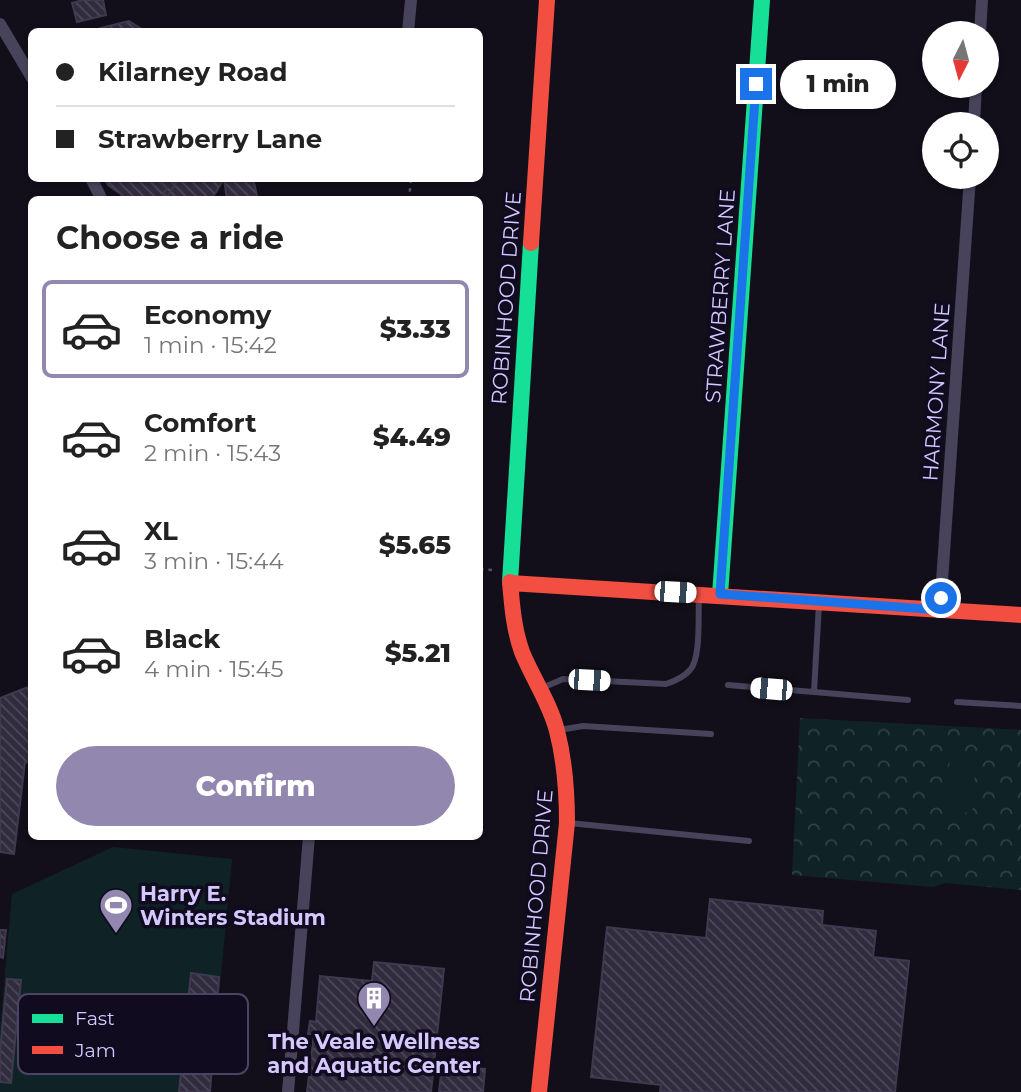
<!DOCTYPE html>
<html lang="en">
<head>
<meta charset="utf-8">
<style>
	body { margin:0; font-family:Montserrat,sans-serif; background:#f6f6f6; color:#222; height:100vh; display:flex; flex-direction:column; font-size:26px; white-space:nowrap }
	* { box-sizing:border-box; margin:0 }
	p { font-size:23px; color:#767676 }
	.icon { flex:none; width:38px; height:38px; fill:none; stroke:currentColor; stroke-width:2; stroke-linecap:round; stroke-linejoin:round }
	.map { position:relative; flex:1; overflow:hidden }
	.side { position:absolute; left:28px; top:196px; width:455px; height:644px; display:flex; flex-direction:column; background:#fff; border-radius:10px; box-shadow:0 2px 5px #0004 }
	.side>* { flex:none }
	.top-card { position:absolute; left:28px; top:28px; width:455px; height:154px; border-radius:10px; box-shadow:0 2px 5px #0004; display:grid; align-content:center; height:154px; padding:0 28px; background:#fff }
	.needle { width:46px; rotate:186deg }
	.controls { position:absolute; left:922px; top:21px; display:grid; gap:14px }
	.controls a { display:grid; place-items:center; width:77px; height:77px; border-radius:50%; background:#fff; box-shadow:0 2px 5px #0004; font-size:35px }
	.end { position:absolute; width:32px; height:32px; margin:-16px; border:9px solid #1a73e8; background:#fff; box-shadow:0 0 0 4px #fff }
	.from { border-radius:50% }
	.bubble { position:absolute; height:49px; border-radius:24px; background:#fff; box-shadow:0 2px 5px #0004; font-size:23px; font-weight:800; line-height:49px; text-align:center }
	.car { position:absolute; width:21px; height:42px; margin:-21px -10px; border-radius:9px; box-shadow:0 0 5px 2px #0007; background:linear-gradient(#fff 24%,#345 0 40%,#fff 0 76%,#345 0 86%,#fff 0) }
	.top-card b { display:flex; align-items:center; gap:24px; height:66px; font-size:26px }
	.top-card b+b { border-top:2px solid #e0e0e0 }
	.top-card i { width:18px; height:18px; background:#222 }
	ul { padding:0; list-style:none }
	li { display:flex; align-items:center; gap:21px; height:98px; margin:0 14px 10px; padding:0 14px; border:4px solid transparent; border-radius:10px }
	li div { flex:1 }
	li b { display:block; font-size:26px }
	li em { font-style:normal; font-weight:800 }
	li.current { border-color:#9187af }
	li>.icon { width:63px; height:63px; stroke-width:1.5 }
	h2 { padding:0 28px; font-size:32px; line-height:84px }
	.primary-button { display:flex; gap:14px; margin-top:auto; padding:14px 28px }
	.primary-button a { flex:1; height:80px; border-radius:42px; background:#9187af; color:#fff; font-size:28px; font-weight:800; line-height:80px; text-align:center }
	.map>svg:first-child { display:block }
</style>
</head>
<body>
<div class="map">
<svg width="1021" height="1092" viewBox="0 0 1021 1092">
	<defs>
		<pattern id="forest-crowns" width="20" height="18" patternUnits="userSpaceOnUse" patternTransform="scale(1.75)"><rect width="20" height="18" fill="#0f2326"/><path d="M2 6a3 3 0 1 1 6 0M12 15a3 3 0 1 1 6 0" fill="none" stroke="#314147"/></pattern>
		<pattern id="building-back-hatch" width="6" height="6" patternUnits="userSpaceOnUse" patternTransform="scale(1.75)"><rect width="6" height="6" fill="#312c3d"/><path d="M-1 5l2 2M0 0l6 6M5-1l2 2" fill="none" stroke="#4e495a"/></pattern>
	</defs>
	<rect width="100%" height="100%" fill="#120f1a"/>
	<path fill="url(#forest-crowns)" d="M800,718L1021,730V890L945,883L933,887L792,875Z"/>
	<path fill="#0f2326" d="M950,757L976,759L972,813L946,811Z
		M113,847L232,859L210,1092H0V1029L12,894Z"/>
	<path fill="url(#building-back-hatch)" stroke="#3f394f" stroke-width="2" d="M83,0H103L106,15L77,22L72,3Z
		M129,21L146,32H98L100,28Z
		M104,178H153L167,188L163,194L168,196L179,178H253L258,200H227L224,179L211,200H119L122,195L108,185Z
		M153,178H179L168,196L163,194L167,188Z
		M28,687H32L31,763L25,762L14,854L0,852V698Z
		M710,899L823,911L822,925L876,931L873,957L909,961L895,1092H660L661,1085L591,1077L607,927L706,938Z
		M0,930H6L3,958L0,957Z
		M374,962L444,969L431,1092H307L314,1034H308L310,1021L316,1022L320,976L372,981Z
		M191,973L219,977L210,1092H179Z
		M7,979L21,980L11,1083L0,1082V1051Z
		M442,1065L485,1069L483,1092H439Z"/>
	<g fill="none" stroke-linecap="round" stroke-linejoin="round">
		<path stroke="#4a5768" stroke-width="2.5" stroke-dasharray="3.5 5" stroke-linecap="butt" d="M409,200L411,178
			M480,569L492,570"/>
		<path stroke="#47435b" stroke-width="6" d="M819,604L814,692L908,700
			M728,685L814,692
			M542,688L563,679L666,684C675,681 684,677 690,670C701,659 698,615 699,599
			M957,702L1021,706
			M559,730L583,726L711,734
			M569,823L749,841"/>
		<path stroke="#47435b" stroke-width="12" d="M0,24L32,78
			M408,32L411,0
			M980,33L982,0
			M974,124L976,86
			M91,178L102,200
			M940,610L970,177
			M288,1092L309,836"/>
		<path stroke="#16e098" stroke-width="16" d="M510,582L531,243
			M720,595L762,0"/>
		<path stroke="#f24e42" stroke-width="16" d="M531,243L547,0
			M510,582C512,606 514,630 522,652C533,679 550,703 557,731C565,762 567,792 567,823L539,1092
			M510,583L1021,615"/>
	</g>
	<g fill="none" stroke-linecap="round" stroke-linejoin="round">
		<path stroke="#1a73e8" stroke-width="9" d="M756,84L720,594L940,610L941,598"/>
	</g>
	<defs>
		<symbol id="stadium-pin" viewBox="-11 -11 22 30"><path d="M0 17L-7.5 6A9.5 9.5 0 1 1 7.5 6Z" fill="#9187af" stroke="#100b1e"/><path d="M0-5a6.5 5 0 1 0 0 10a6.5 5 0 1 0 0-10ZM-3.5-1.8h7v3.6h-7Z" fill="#fff"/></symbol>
		<symbol id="building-pin" viewBox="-11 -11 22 30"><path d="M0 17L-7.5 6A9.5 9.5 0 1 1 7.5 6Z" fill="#9187af" stroke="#100b1e"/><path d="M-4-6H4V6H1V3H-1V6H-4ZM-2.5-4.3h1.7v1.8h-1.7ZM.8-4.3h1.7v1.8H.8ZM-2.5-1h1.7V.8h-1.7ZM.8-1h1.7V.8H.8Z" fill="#fff"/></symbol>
	</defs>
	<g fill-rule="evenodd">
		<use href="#stadium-pin" x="97" y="886" width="38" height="52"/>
		<use href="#building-pin" x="355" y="979" width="38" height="52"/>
	</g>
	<g text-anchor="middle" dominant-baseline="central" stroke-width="7" stroke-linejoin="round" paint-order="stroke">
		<g font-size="21" fill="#d5c8ff" stroke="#100b1e">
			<text transform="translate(720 296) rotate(-86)">STRAWBERRY LANE</text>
			<text transform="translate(506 298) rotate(-86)">ROBINHOOD DRIVE</text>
			<text transform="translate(936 392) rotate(-86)">HARMONY LANE</text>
			<text transform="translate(536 896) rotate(-85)">ROBINHOOD DRIVE</text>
		</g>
		<g font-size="21" font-weight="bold" fill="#d5c8ff" stroke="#100b1e" text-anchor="start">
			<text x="140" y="893">Harry E.<tspan x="140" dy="24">Winters Stadium</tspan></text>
			<text x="374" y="1041" text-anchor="middle">The Veale Wellness<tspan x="374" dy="24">and Aquatic Center</tspan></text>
		</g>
	</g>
	<rect x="18" y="994" width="230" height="80" rx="10" fill="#100b1e" stroke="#4b4462" stroke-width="2"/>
	<rect x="32" y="1014" width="31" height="9" fill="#16e098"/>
	<rect x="32" y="1046" width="31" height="8" fill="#f24e42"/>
	<g font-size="19" fill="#d5c8ff">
		<text x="75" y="1025">Fast</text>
		<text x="75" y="1057">Jam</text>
	</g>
</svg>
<div class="controls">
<a><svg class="needle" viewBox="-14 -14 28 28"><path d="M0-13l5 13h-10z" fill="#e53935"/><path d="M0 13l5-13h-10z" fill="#767676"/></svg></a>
<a><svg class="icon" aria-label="locate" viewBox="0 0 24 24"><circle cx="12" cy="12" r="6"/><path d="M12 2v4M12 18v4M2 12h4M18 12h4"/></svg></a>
</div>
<i class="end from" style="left:941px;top:598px"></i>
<i class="end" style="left:756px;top:84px"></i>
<div class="bubble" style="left:780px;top:60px;width:116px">1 min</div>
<i class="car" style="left:675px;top:592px;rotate:93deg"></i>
<i class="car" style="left:589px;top:680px;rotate:93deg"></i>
<i class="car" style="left:771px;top:689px;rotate:275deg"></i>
<div class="top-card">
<b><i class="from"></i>Kilarney Road</b>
<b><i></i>Strawberry Lane</b>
</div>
<section class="side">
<h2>Choose a ride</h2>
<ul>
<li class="current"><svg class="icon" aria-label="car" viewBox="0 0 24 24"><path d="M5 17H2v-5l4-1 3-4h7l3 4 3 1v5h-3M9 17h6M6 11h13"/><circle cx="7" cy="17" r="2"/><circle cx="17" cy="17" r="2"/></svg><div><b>Economy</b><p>1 min · 15:42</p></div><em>$3.33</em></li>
<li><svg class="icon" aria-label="car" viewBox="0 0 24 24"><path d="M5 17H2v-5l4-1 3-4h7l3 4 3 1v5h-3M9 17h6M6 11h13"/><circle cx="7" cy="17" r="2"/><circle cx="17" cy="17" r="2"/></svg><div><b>Comfort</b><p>2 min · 15:43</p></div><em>$4.49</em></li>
<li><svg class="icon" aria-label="car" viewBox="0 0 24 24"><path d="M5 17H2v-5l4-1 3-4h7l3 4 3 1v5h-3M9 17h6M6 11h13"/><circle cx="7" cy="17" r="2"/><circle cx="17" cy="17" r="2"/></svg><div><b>XL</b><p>3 min · 15:44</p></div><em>$5.65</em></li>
<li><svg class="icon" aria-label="car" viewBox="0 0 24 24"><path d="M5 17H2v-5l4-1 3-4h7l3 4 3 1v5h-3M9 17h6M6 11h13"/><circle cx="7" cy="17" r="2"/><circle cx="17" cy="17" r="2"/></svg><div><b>Black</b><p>4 min · 15:45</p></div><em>$5.21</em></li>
</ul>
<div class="primary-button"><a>Confirm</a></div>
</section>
</div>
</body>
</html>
